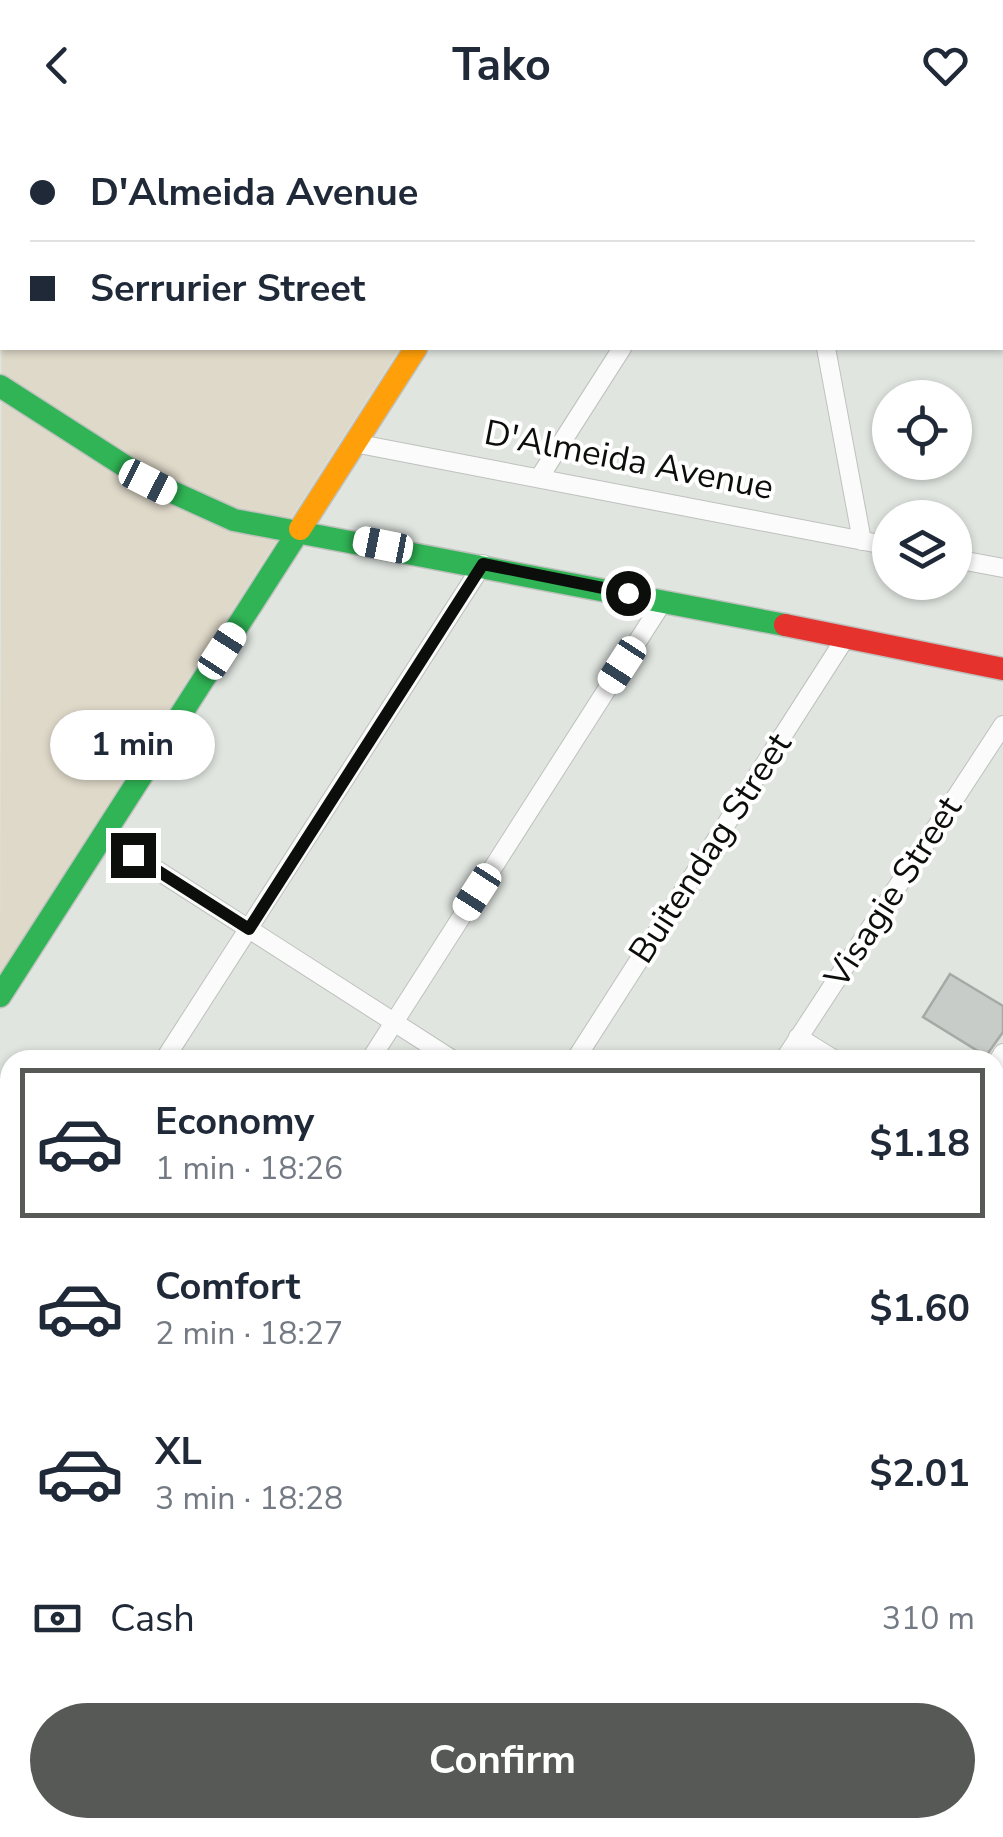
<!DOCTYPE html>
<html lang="en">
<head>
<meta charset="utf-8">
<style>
	body { margin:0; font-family:"Nunito Sans",sans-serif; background:#f2f2f3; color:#1f2937; height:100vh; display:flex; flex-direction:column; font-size:38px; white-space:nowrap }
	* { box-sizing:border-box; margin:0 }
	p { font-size:32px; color:#747a83 }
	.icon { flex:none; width:55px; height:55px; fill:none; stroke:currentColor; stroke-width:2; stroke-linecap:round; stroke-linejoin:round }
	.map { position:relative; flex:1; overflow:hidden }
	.panel { position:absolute; left:0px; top:920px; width:1005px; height:788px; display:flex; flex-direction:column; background:#fff; border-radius:30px 30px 0 0; box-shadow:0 2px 8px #0004 }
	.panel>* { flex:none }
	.top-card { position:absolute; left:0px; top:0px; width:1005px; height:220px; box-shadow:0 2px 8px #0004; display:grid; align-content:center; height:220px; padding:0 30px; background:#fff }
	.buttons { position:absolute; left:872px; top:250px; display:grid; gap:20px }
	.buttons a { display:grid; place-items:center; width:100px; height:100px; border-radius:50%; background:#fff; box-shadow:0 2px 8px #0004; font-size:50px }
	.end { position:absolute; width:45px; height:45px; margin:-22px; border:12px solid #0c0e0b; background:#fff; box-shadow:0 0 0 5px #fff }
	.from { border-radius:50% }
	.bubble { position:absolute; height:70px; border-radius:35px; background:#fff; box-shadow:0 2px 8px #0004; font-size:32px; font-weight:700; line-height:70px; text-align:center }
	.car { position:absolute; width:30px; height:60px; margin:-30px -15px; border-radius:12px; box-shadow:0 0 8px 2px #0007; background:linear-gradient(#fff 24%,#345 0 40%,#fff 0 76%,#345 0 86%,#fff 0) }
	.top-card b { display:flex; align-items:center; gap:35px; height:95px; font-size:38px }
	.top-card b+b { border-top:2px solid #e0e1e3 }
	.top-card i { width:25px; height:25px; background:#1f2937 }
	ul { padding:18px 0 0; list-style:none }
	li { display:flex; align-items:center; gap:30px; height:150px; margin:0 20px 15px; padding:0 10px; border:5px solid transparent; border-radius:0px }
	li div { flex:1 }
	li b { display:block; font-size:38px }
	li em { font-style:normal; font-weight:700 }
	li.current { border-color:#565956 }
	li>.icon { width:90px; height:90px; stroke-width:1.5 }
	.pay { display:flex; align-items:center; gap:25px; height:110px; padding:0 30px; font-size:38px }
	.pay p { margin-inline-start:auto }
	.action { display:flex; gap:20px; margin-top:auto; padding:20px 30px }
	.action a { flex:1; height:115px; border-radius:60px; background:#565956; color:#fff; font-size:40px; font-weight:700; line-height:115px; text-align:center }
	header { display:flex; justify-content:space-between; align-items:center; height:130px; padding:0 30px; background:#fff; font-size:45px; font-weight:700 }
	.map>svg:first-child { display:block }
</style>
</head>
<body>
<header><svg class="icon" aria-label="back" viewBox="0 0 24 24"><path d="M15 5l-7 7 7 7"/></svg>Tako<svg class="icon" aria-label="heart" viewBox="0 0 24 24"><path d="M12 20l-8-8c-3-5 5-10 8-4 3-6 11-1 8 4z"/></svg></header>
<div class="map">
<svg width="1003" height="1707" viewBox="0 0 1003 1707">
	<rect width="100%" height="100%" fill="#e0e5e0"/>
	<path fill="#dfd9c9" d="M42,0H539L41,2Z
		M2,62V218H400L0,843Z
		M995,1043L1003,1048V1466L995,1462Z
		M656,1698H887L882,1707H650Z"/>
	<path fill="#c7ccc8" stroke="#a6aaa7" stroke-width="2.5" d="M950,844L1003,876V902L986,926L923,887Z"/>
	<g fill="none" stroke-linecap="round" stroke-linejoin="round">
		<defs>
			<path id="street" d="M625,0L629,2
				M786,0L787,2
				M964,0L965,2
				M556,2L558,0
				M1002,13H1003
				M1002,195L1003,198
				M826,218L862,411
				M354,313L890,416
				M539,348L622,218
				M955,429L1003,438
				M104,706L453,930
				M798,907L835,930
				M164,930L483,434
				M370,930L664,470
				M575,930L846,507
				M784,930L1003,595
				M995,936L1003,923
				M995,1030L1003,1036
				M0,1185L10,1169
				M0,1383L10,1389
				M0,1507L10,1491
				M995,1515L1003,1520
				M995,1579L1003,1566
				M489,1698L504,1707
				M78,1707L84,1698
				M290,1707L296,1698
				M913,1707L919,1698"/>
			<path id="fast" d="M0,256L148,351L234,390L785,495
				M0,866L300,399"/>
			<path id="slow" d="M300,399L416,218"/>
			<path id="jam" d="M785,495L1003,539"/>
		</defs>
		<use href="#street" stroke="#bec1bd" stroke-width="20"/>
		<use href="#fast" stroke="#bec1bd" stroke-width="25"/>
		<use href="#slow" stroke="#bec1bd" stroke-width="25"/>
		<use href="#jam" stroke="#bec1bd" stroke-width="25"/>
		<path stroke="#c1c2c1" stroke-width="2.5" stroke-dasharray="10 5" stroke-linecap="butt" d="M525,1703L531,1707"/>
		<use href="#street" stroke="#fafbfa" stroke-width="18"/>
		<use href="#fast" stroke="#30b455" stroke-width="22"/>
		<use href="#slow" stroke="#ff9f0a" stroke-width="22"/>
		<use href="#jam" stroke="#e5322d" stroke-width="22"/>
	</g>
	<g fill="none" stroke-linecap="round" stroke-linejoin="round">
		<path stroke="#0c0e0b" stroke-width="12" d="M133,725L249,799L483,434L628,463"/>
	</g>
	<g text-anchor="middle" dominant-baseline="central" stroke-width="8" stroke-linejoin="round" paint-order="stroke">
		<g font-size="35" fill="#0c0e0b" stroke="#fff">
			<text transform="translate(629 330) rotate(11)">D'Almeida Avenue</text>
			<text transform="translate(710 718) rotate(-57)">Buitendag Street</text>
			<text transform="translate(893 762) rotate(-57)">Visagie Street</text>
		</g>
	</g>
</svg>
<div class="buttons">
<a><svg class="icon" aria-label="locate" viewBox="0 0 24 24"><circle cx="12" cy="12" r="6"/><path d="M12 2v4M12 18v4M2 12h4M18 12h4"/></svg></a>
<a><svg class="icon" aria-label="layers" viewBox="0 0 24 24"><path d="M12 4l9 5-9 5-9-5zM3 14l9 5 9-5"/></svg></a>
</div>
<i class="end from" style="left:628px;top:463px"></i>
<i class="end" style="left:133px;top:725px"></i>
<div class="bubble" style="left:50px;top:580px;width:165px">1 min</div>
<i class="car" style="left:148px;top:352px;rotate:117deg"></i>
<i class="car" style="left:383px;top:415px;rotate:281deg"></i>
<i class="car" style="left:222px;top:521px;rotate:33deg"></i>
<i class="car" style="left:622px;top:535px;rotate:213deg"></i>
<i class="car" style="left:477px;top:762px;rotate:213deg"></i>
<div class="top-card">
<b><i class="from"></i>D'Almeida Avenue</b>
<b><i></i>Serrurier Street</b>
</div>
<section class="panel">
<ul>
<li class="current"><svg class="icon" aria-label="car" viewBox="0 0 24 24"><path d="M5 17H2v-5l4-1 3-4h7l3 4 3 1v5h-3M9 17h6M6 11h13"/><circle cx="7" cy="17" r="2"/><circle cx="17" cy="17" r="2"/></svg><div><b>Economy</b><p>1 min · 18:26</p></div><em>$1.18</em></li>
<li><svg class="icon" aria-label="car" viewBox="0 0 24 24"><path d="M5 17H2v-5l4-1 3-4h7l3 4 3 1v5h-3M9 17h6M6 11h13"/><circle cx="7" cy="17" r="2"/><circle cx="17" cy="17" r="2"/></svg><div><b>Comfort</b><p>2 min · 18:27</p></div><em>$1.60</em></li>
<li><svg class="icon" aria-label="car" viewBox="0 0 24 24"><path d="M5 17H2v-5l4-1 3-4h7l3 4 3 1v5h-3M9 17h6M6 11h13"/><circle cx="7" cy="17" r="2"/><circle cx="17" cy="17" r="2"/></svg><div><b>XL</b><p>3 min · 18:28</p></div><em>$2.01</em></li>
</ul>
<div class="pay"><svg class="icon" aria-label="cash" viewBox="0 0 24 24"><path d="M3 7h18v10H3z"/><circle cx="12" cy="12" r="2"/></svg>Cash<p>310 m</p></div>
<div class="action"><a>Confirm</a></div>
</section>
</div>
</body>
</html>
